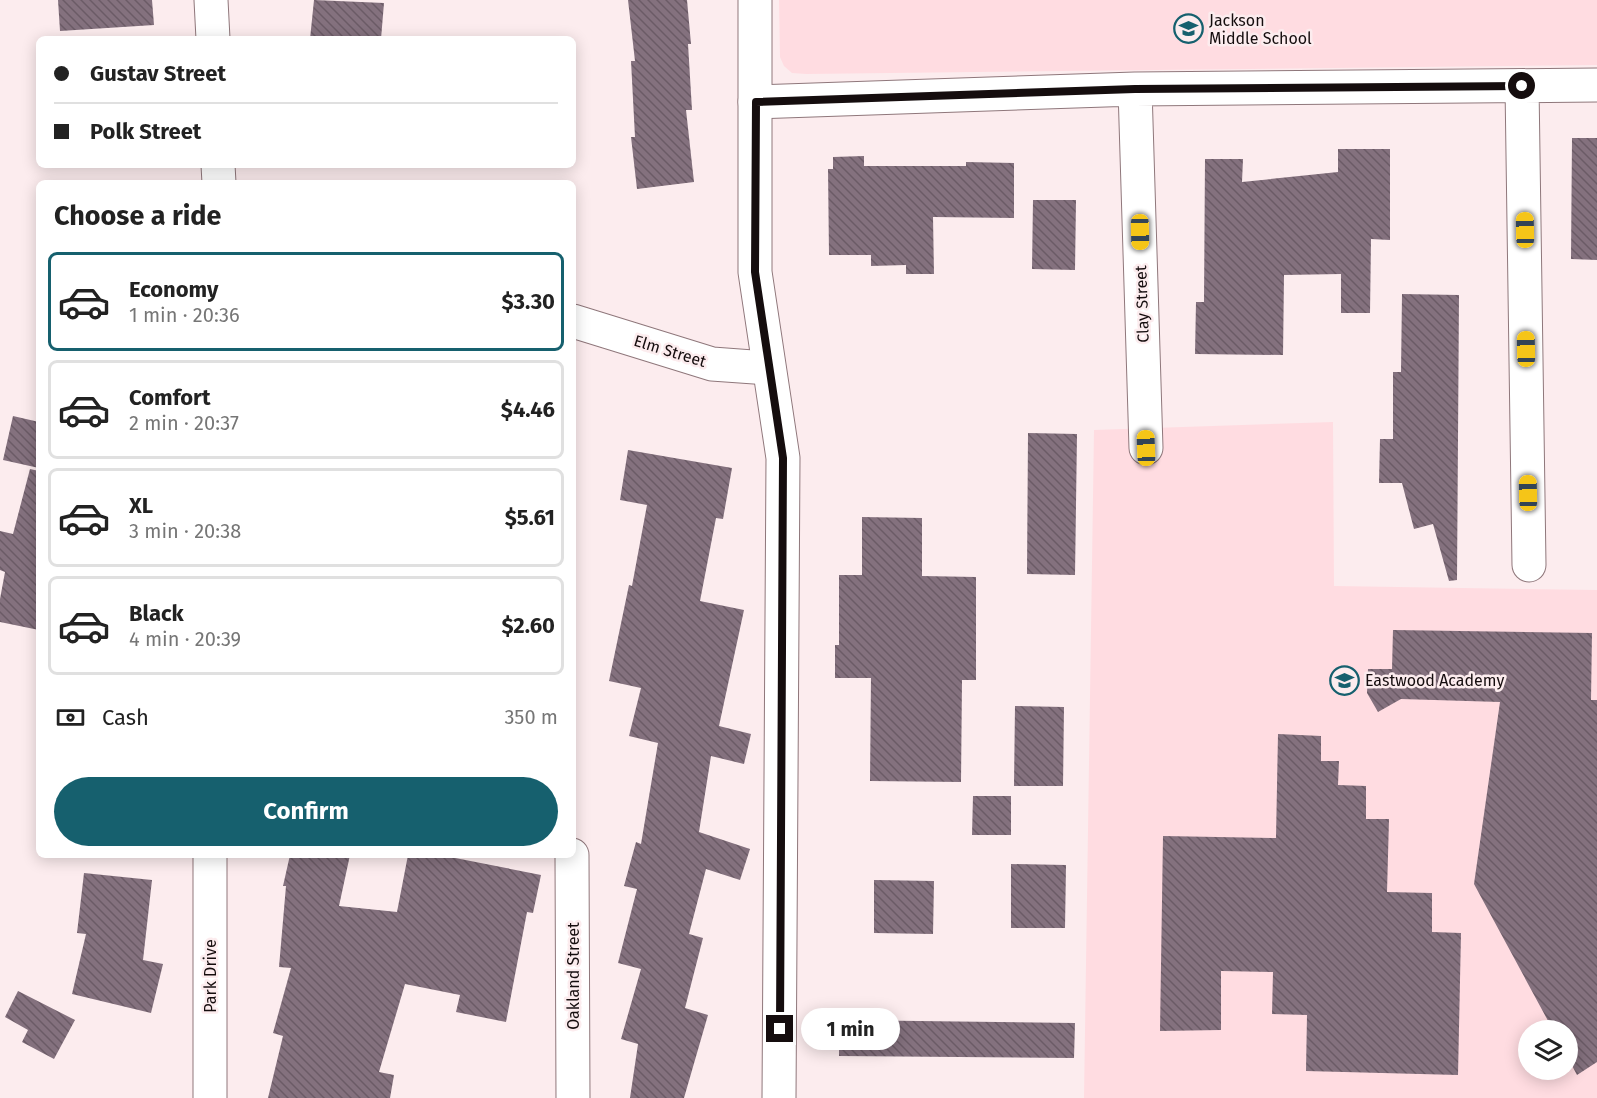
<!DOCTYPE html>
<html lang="en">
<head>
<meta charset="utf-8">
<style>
	body { margin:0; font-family:"Fira Sans",sans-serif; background:#f6f6f6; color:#222; height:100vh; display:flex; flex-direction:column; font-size:22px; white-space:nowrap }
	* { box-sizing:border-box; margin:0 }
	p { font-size:20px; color:#767676 }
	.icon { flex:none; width:33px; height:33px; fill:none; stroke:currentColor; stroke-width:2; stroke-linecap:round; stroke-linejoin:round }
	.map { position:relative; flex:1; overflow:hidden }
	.sheet { position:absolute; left:36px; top:180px; width:540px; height:678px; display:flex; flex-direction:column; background:#fff; border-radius:9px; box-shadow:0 3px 15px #0003 }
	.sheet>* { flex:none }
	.guide { position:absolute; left:36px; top:36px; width:540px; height:132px; border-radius:9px; box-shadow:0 3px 15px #0003; display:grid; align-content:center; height:132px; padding:0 18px; background:#fff }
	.controls { position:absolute; left:1518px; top:1020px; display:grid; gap:12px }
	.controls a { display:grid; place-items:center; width:60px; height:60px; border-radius:50%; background:#fff; box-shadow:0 3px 15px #0003; font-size:30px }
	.end { position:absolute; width:27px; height:27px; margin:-14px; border:8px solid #150d0e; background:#fff; box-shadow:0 0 0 3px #fff }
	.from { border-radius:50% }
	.bubble { position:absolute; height:42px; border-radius:21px; background:#fff; box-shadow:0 3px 15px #0003; font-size:20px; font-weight:700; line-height:42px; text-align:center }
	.car { position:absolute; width:18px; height:36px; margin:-18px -9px; border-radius:8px; box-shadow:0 0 4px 2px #0007; background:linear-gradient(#f5c518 24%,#345 0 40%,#f5c518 0 76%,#345 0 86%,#f5c518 0) }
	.guide b { display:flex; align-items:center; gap:21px; height:57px; font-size:22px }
	.guide b+b { border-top:2px solid #e0e0e0 }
	.guide i { width:15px; height:15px; background:#222 }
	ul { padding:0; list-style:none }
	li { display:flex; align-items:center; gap:18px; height:99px; margin:0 12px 9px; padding:0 6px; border:3px solid #e0e0e0; border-radius:9px }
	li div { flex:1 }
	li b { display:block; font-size:22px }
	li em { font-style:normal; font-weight:700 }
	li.on { border-color:#16606e }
	li>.icon { width:54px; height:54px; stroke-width:1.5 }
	h2 { padding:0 18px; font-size:27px; line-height:72px }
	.pay { display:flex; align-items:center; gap:15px; height:66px; padding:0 18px; font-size:22px }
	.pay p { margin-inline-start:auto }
	.cta { display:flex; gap:12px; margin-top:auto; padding:12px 18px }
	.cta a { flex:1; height:69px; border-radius:36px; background:#16606e; color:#fff; font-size:24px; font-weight:700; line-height:69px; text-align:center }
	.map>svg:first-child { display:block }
</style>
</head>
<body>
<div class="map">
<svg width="1597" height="1098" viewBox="0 0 1597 1098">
	<defs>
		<pattern id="building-back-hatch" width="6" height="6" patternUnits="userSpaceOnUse" patternTransform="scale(1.5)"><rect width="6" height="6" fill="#84717e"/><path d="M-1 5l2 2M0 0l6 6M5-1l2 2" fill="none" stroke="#6b5b66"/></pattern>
	</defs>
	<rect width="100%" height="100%" fill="#fcecee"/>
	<path fill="#ffdce1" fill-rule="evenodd" d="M779,0H1597V65L806,74L792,73L784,66L780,57Z
		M1333,422L1334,586L1597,590V1098H1084L1094,430ZM1528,1030H1568V1070H1528Z"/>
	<path fill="url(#building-back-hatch)" d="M58,0H152L154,25L60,31Z
		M314,0L384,3L381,39H310Z
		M628,0H687L691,44H688L692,110H686L694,182L637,189L631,137H635L631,61H635Z
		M1572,138H1597V260L1571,259Z
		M1338,149H1390V240L1371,239L1370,313H1341V274L1284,275L1283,355L1195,354L1196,302H1204L1205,159H1243L1242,182L1338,172Z
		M864,156V166H966V162L1014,163V218L933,217L934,274H906V265L871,266V255H829L828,169H833V157Z
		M1033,200H1076L1075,270L1032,269Z
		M1402,294L1459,295L1457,580L1449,581L1433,524L1414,529L1402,483H1379L1380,439H1393V372H1401Z
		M13,416L39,422V468L3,460Z
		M1028,433L1077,434L1075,575L1027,574Z
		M628,450L732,468L723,519L716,518L700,601L744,610L719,726L751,734L744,764L711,756L699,832L750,849L740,880L706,869L689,934L703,938L685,1008L708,1015L684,1098H630L638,1044L621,1039L641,969L618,963L637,889L624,886L636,842L641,844L658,743L629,736L641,688L609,681L629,585L632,586L647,505L620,500Z
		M30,469L39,471V630L0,622V599L5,572L0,570V531L13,534Z
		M862,517L922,518V576L976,577V680H962L961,782L870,781L871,678H835V645H839V575H862Z
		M1393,630L1592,633L1591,700H1597V1062L1577,1075L1568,1058V1030H1553L1474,884L1500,702L1401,699L1378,712L1367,693L1368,669H1392Z
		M1015,706L1064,707L1063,786H1014Z
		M1278,734L1321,736V761H1339L1338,785L1366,786V819H1389L1387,892L1432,893V932L1461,933L1458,1075L1306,1071L1307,1015L1272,1014L1273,972L1221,971V1030L1160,1031L1163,836L1276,838Z
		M973,796H1011V835H972Z
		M290,855H350L339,906L397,912L408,855H440L541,875L533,913L527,912L506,1022L456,1012L460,995L405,984L379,1072L394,1075L390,1098H268L283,1036L273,1033L291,968L279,967L286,886H283Z
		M1011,864L1066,865L1065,928H1011Z
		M84,873L152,880L143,960L163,964L151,1013L72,994L86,934L77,933Z
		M874,880L934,881L933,934L874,933Z
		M18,991L75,1020L54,1059L22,1042L28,1030L5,1017Z
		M839,1020L1075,1023L1074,1058L839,1056Z"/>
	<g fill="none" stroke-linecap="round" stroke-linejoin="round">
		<defs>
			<path id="minor" d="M211,0L213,39
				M1522,86L1529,565
				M1135,89L1146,448
				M755,102L1135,89L1597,85
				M218,165L219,183
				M573,321L712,364L768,368
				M572,855L573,1098
				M210,1098V855"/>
			<path id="major" d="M755,0V272L783,458L779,1098"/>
		</defs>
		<use href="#minor" stroke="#8f777b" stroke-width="35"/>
		<use href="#major" stroke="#8f777b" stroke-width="35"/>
		<use href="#minor" stroke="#fff" stroke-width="33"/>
		<use href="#major" stroke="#fff" stroke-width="33"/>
	</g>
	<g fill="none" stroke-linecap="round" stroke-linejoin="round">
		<path stroke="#150d0e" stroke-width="8" d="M780,1029L783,458L755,272L756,102L1135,89L1522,86"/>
	</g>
	<defs>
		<symbol id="school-ring" viewBox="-11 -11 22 22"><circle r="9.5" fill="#fcecee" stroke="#16606e" stroke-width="1.5"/><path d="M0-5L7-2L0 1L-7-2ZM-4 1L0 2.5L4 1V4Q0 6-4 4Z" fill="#16606e"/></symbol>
	</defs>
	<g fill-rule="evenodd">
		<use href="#school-ring" x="1172" y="12" width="33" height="33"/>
		<use href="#school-ring" x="1328" y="664" width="33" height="33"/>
	</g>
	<g text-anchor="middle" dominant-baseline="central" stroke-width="5" stroke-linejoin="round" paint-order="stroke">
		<g font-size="16" fill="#150d0e" stroke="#fcecee" text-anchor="start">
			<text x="1209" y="20">Jackson<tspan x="1209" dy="18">Middle School</tspan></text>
			<text x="1365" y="680">Eastwood Academy</text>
		</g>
		<g font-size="16" fill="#150d0e" stroke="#fcecee">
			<text transform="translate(1142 304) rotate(-92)">Clay Street</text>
			<text transform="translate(670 351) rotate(17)">Elm Street</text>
			<text transform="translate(210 976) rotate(-90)">Park Drive</text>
			<text transform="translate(573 976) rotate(-90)">Oakland Street</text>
		</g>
	</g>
</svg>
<div class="controls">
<a><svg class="icon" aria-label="layers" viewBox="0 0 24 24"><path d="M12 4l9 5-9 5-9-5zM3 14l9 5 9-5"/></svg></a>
</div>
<i class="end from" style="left:1522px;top:86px"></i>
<i class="end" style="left:780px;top:1029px"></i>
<div class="bubble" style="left:801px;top:1008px;width:99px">1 min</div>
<i class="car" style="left:1525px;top:230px;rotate:359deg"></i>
<i class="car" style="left:1140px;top:232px;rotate:179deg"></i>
<i class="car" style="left:1526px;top:349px;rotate:359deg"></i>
<i class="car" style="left:1146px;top:448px;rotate:358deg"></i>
<i class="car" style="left:1528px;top:493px;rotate:359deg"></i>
<div class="guide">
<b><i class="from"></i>Gustav Street</b>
<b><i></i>Polk Street</b>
</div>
<section class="sheet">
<h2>Choose a ride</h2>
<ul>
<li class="on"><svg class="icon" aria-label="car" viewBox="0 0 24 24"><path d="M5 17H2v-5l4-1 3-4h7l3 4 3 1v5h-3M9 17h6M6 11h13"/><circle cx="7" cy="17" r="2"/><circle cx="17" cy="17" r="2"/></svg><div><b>Economy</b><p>1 min · 20:36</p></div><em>$3.30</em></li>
<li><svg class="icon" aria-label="car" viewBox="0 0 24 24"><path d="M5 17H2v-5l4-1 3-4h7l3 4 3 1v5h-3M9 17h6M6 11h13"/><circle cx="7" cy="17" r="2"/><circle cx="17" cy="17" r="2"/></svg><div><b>Comfort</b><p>2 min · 20:37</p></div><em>$4.46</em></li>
<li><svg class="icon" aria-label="car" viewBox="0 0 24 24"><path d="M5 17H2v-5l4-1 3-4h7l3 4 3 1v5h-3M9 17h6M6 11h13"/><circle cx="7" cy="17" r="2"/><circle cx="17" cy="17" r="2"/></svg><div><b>XL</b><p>3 min · 20:38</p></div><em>$5.61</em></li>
<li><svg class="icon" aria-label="car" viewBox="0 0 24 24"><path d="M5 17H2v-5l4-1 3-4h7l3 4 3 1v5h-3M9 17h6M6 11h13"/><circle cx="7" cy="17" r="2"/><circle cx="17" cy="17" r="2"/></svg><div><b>Black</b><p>4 min · 20:39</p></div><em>$2.60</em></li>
</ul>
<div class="pay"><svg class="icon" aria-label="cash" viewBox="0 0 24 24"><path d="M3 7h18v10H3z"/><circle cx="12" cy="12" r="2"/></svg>Cash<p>350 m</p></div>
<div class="cta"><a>Confirm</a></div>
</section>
</div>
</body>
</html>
